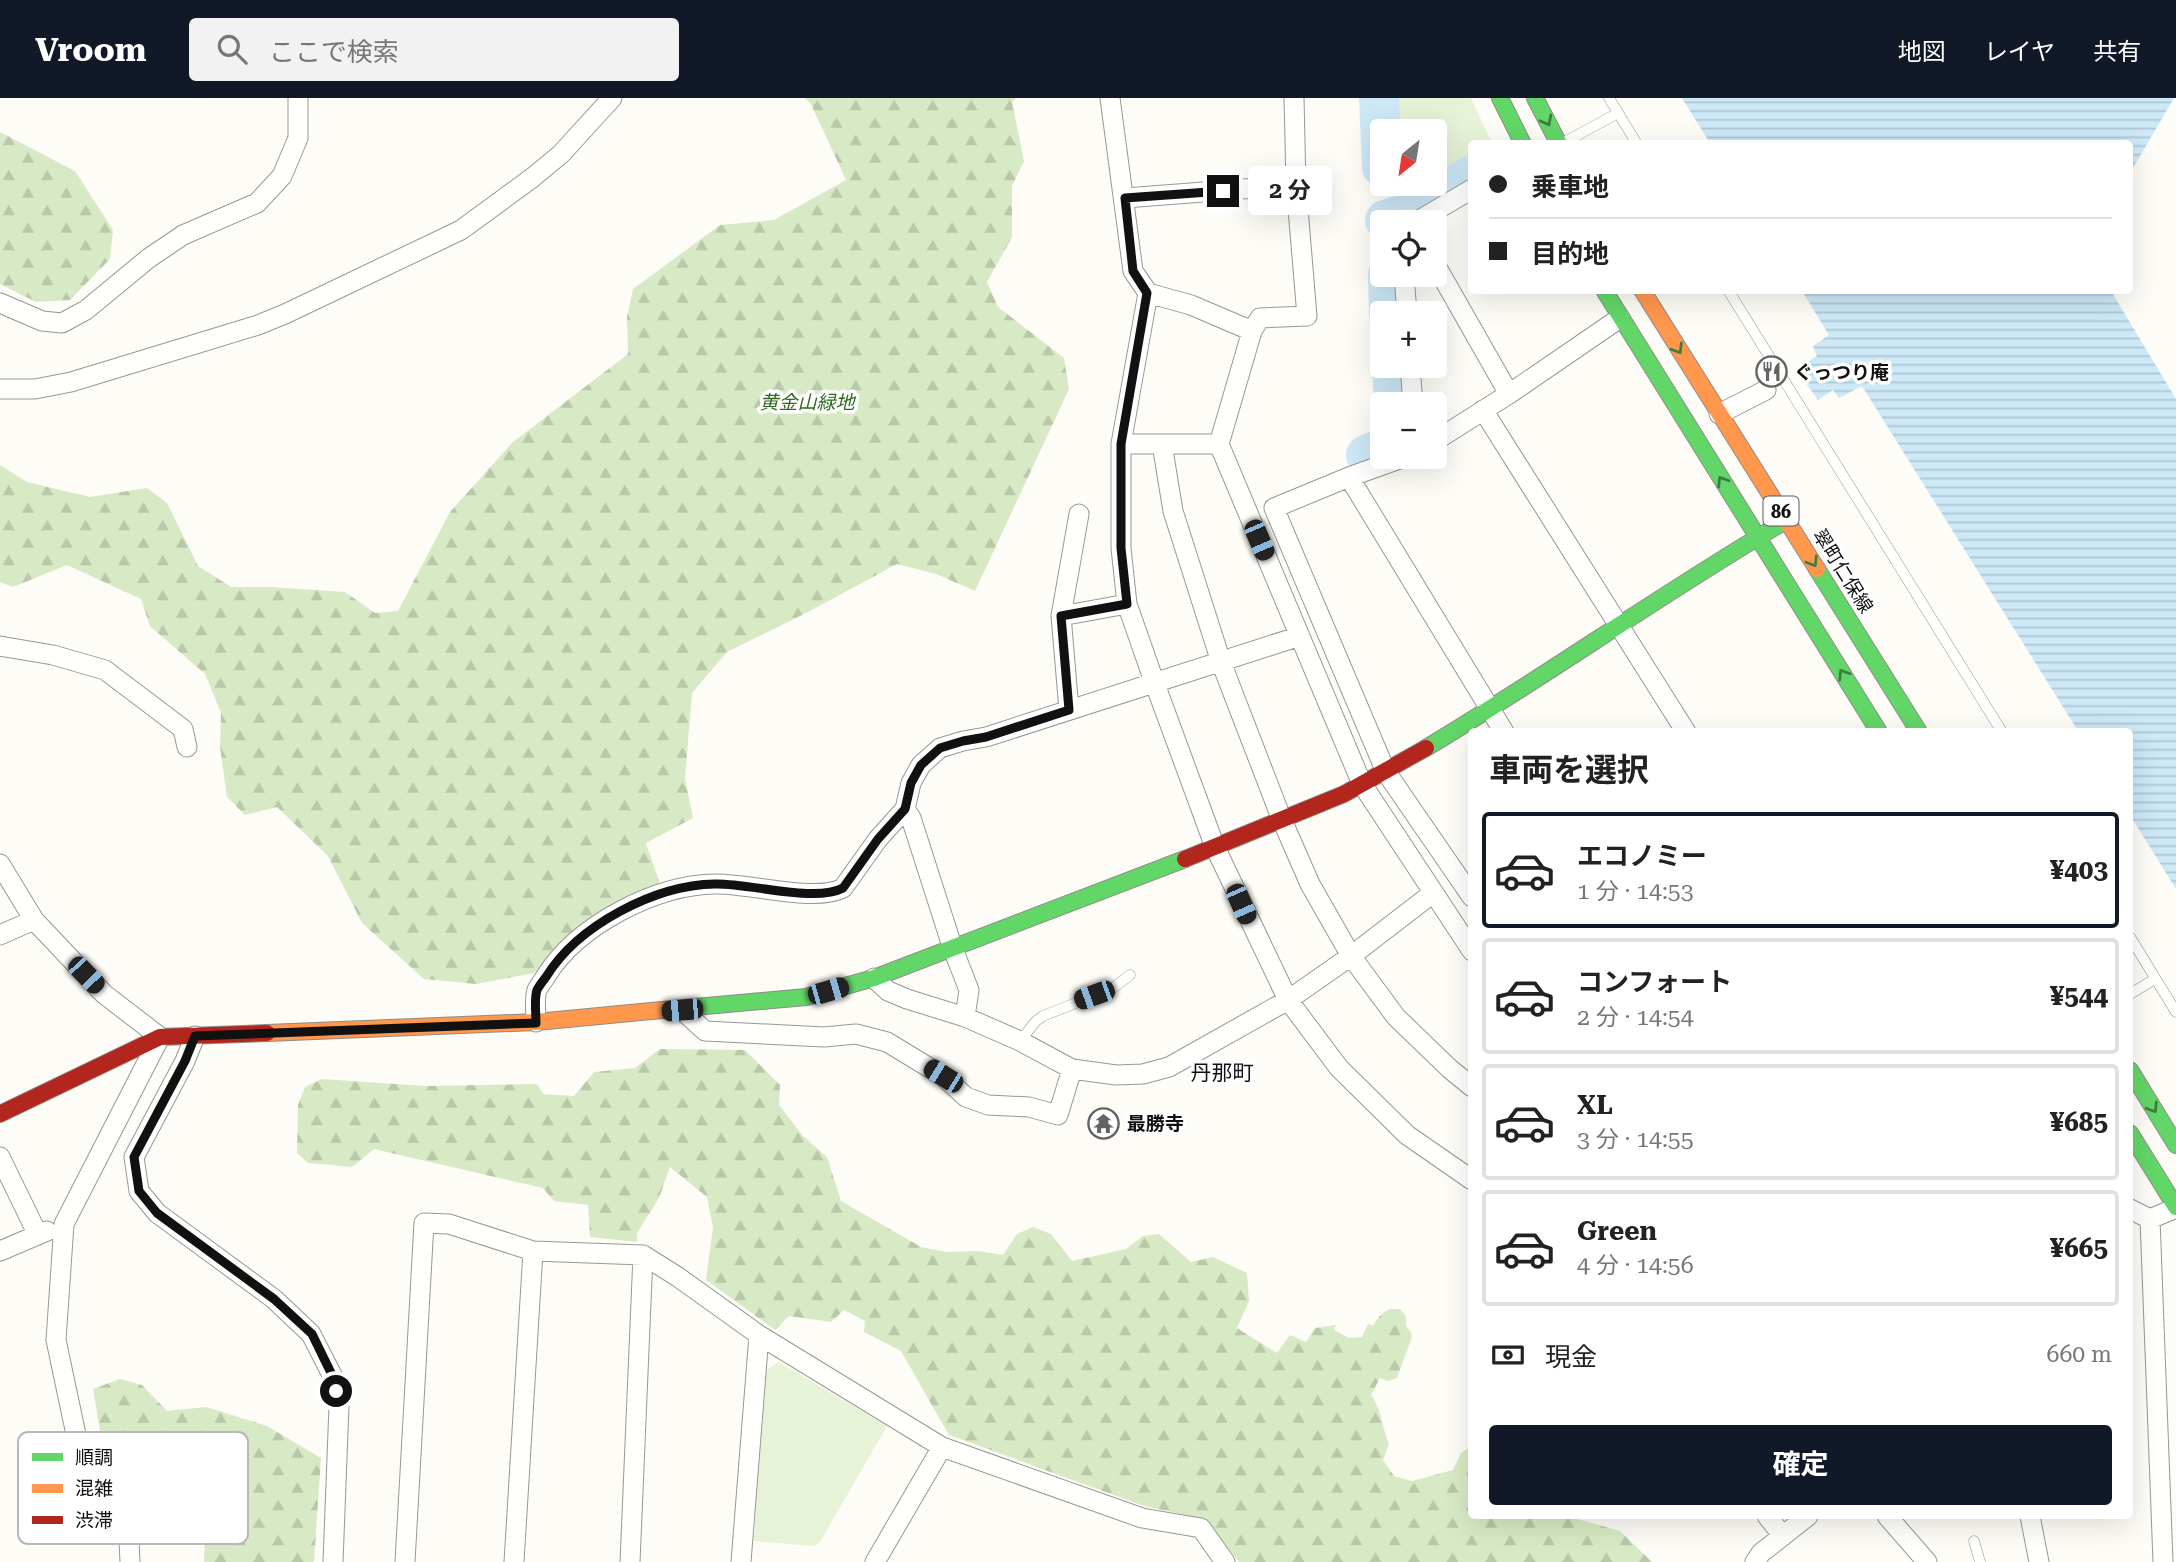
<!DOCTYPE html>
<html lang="ja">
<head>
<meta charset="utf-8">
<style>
	body { margin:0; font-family:"Roboto Serif","Noto Sans JP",serif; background:#f2f2f2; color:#222; height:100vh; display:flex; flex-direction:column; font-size:26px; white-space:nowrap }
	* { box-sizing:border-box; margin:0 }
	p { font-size:23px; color:#767676 }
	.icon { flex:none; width:38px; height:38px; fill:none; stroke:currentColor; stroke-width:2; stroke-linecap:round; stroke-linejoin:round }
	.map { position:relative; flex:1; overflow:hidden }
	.sheet { position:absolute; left:1468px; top:630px; width:665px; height:791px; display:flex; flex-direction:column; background:#fff; border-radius:7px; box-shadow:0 7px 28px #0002 }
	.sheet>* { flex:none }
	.hud { position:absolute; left:1468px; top:42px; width:665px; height:154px; border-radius:7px; box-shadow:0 7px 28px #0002; display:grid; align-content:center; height:154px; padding:0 21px; background:#fff }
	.needle { width:46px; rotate:210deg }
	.fabs { position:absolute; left:1370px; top:21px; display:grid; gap:14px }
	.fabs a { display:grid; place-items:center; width:77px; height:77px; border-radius:7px; background:#fff; box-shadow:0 7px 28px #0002; font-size:35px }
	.end { position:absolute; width:32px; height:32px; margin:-16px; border:9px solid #111; background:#fff; box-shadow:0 0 0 4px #fff }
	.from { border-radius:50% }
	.bubble { position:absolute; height:49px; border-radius:7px; background:#fff; box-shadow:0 7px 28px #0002; font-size:23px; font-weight:700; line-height:49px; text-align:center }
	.car { position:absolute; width:21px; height:42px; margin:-21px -10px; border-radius:9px; box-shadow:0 0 5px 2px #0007; background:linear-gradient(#222 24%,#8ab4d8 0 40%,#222 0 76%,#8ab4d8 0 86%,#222 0) }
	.hud b { display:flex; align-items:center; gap:24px; height:66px; font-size:26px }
	.hud b+b { border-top:2px solid #e0e0e0 }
	.hud i { width:18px; height:18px; background:#222 }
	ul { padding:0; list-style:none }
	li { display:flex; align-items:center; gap:21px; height:116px; margin:0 14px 10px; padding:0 7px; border:4px solid #e0e0e0; border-radius:7px }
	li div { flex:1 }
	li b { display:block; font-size:26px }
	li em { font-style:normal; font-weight:700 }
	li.active { border-color:#111827 }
	li>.icon { width:63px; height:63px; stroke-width:1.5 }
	h2 { padding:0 21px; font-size:32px; line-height:84px }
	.pay { display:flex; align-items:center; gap:18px; height:77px; padding:0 21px; font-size:26px }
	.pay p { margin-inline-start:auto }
	.action { display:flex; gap:14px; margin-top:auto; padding:14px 21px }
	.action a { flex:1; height:80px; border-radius:7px; background:#111827; color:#fff; font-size:28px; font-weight:700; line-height:80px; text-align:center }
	header { display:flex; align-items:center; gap:42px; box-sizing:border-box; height:98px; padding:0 35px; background:#111827; color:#fff }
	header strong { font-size:33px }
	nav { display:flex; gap:38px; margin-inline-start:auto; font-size:24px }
	.search { width:490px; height:63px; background:#f2f2f2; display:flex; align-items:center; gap:18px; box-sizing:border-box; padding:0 24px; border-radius:7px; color:#767676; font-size:26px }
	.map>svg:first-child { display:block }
</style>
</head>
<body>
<header>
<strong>Vroom</strong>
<div class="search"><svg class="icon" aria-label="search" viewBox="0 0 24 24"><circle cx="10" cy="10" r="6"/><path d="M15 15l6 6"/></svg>ここで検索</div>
<nav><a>地図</a><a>レイヤ</a><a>共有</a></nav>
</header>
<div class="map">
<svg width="2176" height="1464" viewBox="0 0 2176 1464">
	<defs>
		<pattern id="forest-firs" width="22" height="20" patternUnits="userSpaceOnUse" patternTransform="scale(1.75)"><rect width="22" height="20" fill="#d8eac5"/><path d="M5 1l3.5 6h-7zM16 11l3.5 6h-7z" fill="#b8c8a8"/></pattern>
		<pattern id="water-rules" width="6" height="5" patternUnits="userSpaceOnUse" patternTransform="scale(1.75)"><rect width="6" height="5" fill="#cde8f7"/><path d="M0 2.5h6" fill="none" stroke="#afc6d3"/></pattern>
	</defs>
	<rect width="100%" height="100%" fill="#fdfcf7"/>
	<path fill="#e7f3d7" d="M1391,0H1471L1492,45L1472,46V64L1408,104L1397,102L1396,86H1435V33H1393Z
		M779,1264L887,1328L820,1444L814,1448L754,1443L763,1274Z"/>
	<path fill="url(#forest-firs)" d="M805,0H1016L1012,4L1024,63L1012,88V139L987,184L998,209L1064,260L1069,291L975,493L936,476L897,466L808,514L727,554L692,595L685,680L693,720L646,745L660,786L591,829L534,875L476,886L424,881L362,825L328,758L277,709L245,717L227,699L220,649L221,615L205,576L150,528L141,501L67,467L13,489L0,484V367L27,384L90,399L147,390L167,405L198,468L231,489H271L345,494L375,515L398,513L450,414L513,344L628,256L627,218L633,191L720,127L774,122L846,82L811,6Z
		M0,34L75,73L113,132L110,161L70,202L36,204L0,186Z
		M660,951L745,952L780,987L779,1007L802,1037L827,1059L841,1103L921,1149L947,1154L979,1153L1003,1157L1017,1136L1033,1129L1051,1136L1072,1163L1126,1151L1143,1138L1159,1136L1191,1164L1213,1159L1247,1175L1249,1203L1237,1230L1277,1255L1290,1237L1306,1244L1315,1230L1336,1227L1334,1232L1349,1240L1362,1239L1368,1226L1373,1228C1380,1216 1385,1209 1400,1211L1406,1218V1228L1411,1234L1412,1239L1397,1280L1388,1283L1380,1280L1371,1297C1382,1312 1382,1330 1389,1346L1383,1362L1394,1378L1412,1383L1453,1372L1461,1355L1472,1348V1418H1567L1620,1433L1652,1464H1239L1205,1421L1144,1408L949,1337L901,1253L864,1234L865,1223L844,1212L831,1224L789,1218L775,1232L706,1182L713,1129L707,1099L670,1069L659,1100L637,1135V1144L590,1139L588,1107L554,1103L543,1090L374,1051L352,1069L308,1065L297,1055L298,1007L305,989L322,981L424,988L537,986L543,996L574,998L594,974L635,970Z
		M120,1281L142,1287L167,1313L206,1309L267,1328L321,1360L314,1464H204L206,1404L188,1386L142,1394L101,1338L93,1291Z"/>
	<path fill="url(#water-rules)" d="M1682,0H2174L2130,75V46L1710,45Z
		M1802,193H2111L2176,301V791L2130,717V634L2078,633L1862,288L1839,300L1833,292L1818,302L1796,271L1817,258L1813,248L1829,237Z"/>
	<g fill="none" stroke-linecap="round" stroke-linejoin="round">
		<path stroke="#cde8f7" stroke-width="40" d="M1379,0L1382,69
			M1385,122L1409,115L1472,77
			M1388,177L1389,215
			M1392,268L1394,306
			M1366,357L1382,350"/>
		<defs>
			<path id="lane" d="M1609,0L1637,46
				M1563,45L1618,15
				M1728,192L2002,634
				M2130,839L2176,914
				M2130,896L2155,881
				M1020,943L1036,923L1043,918L1113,890L1130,877
				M1974,1443L1980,1464"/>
			<path id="street" d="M1110,0L1133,173L1148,195L1191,207L1252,233
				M1294,0L1296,87L1307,218L1260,220L1252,233L1219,346L1362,686L1472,853
				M1125,100L1296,87
				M1416,124L1472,91
				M1435,166L1509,296
				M1404,177L1407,215
				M1148,195L1121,346V450L1127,506L1155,586L1215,749L1288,902L1339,970L1407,1037L1472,1082
				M0,205L42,223L62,225L86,212L149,160L183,137L257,105L282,78L298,40V0
				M1410,268L1413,306
				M0,291H35L71,284L258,227L285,216L461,132L532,80L561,56L612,0
				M1483,312L1686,634
				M1719,316L1766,292
				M1435,343L1509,296L1620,220
				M1121,346H1219
				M1162,346L1173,413L1221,564L1282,722L1310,786L1351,858L1396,919L1450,971L1472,989
				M1405,359L1349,379L1274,410L1386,674L1472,799
				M1349,379L1504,634
				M1061,518L1127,506
				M0,548L53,557L105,572L183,631L187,649
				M1069,612L1061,518L1079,416
				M905,711L911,720L953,851L969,892L965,919
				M0,766L34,822L104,896L160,939L64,1126L56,1242L78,1346L128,1421L130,1464
				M0,837L34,822
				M874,880L888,893L907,901L965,919L1020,943L1072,971L1116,977L1143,976L1169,969L1288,902L1351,858L1433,795
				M682,912L705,933L824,939L856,936L887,944L943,978L966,999L988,1007L1029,1009L1058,1017L1072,971
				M536,924C536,915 534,901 537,892C539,888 543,883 546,878C578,827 655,787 715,786C749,785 815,805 843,790L878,741L905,711L911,685L921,667L940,650L963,643L986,639L1300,538
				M195,938L185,963L134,1059L139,1093L157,1115L274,1201L311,1236L333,1279L339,1308L333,1464
				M0,1059L38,1137
				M2130,1111L2150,1121
				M0,1153L47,1133
				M1767,1418L1783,1438
				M1887,1418L1927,1464
				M2030,1418L2039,1464
				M405,1464L424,1125L449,1126L533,1153L643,1157L678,1179L759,1237L942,1349L1142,1420L1201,1430L1225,1464
				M514,1464L533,1153
				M630,1464L643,1157
				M741,1464L759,1237
				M875,1464L942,1349
				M1755,1464L1761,1455L1808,1418
				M2163,1464L2150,1121L2176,1110"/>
			<path id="fast" d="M1500,0L1523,46
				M1535,0L1559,46
				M1604,192L1879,634
				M1817,471L1919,634
				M1426,650C1548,577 1664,494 1787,422
				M662,912L806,899L874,880L1185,761
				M2130,972L2176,1047
				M2130,1035L2176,1109"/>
			<path id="slow" d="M1642,192L1817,471
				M267,935L536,924L662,912"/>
			<path id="jam" d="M1185,761L1344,696L1426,650
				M0,1016L160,939L267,935"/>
		</defs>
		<use href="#lane" stroke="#979795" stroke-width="11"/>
		<use href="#street" stroke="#979795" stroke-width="21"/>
		<use href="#fast" stroke="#8e8d8b" stroke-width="18"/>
		<use href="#slow" stroke="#8e8d8b" stroke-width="18"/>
		<use href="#jam" stroke="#8e8d8b" stroke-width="18"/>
		<use href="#lane" stroke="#fffffe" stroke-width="10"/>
		<use href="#street" stroke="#fffffe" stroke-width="19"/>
		<use href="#fast" stroke="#63d668" stroke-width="16"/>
		<use href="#slow" stroke="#ff974d" stroke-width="16"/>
		<use href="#jam" stroke="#b3261e" stroke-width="16"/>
	</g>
	<defs><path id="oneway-chevron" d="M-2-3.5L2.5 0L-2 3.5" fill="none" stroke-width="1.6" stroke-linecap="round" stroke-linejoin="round" transform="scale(1.75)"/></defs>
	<g stroke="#3e7d41">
		<use href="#oneway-chevron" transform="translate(1547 23) rotate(62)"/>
		<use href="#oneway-chevron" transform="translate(1678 251) rotate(58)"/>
		<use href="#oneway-chevron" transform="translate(1722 383) rotate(-122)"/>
		<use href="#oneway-chevron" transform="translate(1813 464) rotate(58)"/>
		<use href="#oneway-chevron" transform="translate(1843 576) rotate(-122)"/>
		<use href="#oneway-chevron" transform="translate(2153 1010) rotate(58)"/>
	</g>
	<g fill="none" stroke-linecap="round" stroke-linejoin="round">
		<path stroke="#111" stroke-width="9" d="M336,1293L333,1279L312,1236L274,1201L157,1115L139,1093L134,1059L185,963L195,938L536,925C536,915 534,901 537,892C539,888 543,883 546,879C578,827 655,787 715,786C749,785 815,805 843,790L878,741L905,711L911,685L921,667L940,650L963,643L986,639L1069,612L1061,518L1127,506L1121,450V346L1147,195L1133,173L1125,100L1223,93"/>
	</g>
	<defs>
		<symbol id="restaurant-ring" viewBox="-11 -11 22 22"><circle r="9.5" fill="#fff" stroke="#646362" stroke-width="1.5"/><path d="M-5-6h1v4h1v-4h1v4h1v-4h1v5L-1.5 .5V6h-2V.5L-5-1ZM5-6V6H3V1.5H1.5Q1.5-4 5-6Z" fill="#646362"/></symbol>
		<symbol id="temple-ring" viewBox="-11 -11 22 22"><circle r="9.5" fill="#fff" stroke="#646362" stroke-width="1.5"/><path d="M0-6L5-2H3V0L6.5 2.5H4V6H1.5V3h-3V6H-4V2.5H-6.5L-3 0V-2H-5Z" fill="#646362"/></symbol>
	</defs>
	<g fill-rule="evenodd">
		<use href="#restaurant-ring" x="1754" y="256" width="35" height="35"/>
		<use href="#temple-ring" x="1086" y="1008" width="35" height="35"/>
	</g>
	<g text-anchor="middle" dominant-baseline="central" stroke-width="7" stroke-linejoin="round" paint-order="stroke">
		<rect fill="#fff" stroke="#585858" stroke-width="2" x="1763.5" y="398.5" width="35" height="29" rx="5"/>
		<g font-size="18" font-weight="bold" fill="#111">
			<text x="1781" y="413">86</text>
		</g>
		<g font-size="19" font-weight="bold" fill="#111" stroke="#fff" text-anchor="start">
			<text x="1794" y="274">ぐっつり庵</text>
			<text x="1127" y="1025">最勝寺</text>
		</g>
		<g font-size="19" font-style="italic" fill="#2f6b1f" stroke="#fff">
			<text x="807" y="304">黄金山緑地</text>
		</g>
		<g font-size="19" fill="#111" stroke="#fff">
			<text transform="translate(1843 473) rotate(58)">翠町仁保線</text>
		</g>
		<g font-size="21" fill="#111" stroke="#fff">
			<text x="1222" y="975">丹那町</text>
		</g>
	</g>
	<rect x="18" y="1334" width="230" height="112" rx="10" fill="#fff" stroke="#b8b8b8" stroke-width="2"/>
	<rect x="32" y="1355" width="31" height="8" fill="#63d668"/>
	<rect x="32" y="1386" width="31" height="9" fill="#ff974d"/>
	<rect x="32" y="1418" width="31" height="8" fill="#b3261e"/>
	<g font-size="19" fill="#111">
		<text x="75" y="1366">順調</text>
		<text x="75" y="1397">混雑</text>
		<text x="75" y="1429">渋滞</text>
	</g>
</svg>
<div class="fabs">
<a><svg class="needle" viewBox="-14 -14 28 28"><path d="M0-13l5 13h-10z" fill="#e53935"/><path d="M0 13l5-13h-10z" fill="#767676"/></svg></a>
<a><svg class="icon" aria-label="locate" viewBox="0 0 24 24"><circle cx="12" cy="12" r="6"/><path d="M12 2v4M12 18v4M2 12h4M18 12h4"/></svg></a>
<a>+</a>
<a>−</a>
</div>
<i class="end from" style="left:336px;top:1293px"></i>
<i class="end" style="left:1223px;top:93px"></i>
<div class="bubble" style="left:1248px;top:68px;width:84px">2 分</div>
<i class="car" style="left:1259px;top:442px;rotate:157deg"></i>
<i class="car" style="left:1241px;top:806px;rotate:156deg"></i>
<i class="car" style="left:86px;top:877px;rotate:136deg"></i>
<i class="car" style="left:828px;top:893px;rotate:74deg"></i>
<i class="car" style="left:1094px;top:897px;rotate:250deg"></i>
<i class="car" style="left:682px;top:912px;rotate:265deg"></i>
<i class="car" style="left:943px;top:978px;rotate:302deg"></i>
<div class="hud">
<b><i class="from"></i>乗車地</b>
<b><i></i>目的地</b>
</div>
<section class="sheet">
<h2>車両を選択</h2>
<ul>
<li class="active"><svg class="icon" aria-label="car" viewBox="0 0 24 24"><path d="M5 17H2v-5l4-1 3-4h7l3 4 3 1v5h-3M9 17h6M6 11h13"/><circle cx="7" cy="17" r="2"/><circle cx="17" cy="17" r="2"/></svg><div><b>エコノミー</b><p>1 分 · 14:53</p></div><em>¥403</em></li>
<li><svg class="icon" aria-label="car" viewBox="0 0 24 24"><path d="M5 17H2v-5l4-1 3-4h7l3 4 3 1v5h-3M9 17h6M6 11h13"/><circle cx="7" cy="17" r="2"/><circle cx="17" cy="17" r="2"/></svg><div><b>コンフォート</b><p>2 分 · 14:54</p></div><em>¥544</em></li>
<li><svg class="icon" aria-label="car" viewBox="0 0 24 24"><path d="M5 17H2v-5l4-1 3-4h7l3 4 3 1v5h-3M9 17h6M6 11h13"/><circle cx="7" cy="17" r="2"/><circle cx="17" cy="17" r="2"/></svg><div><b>XL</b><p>3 分 · 14:55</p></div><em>¥685</em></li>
<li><svg class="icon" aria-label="car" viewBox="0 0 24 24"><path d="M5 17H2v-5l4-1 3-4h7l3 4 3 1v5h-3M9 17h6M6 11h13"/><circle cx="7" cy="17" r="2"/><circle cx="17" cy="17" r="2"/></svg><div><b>Green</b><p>4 分 · 14:56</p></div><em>¥665</em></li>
</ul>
<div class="pay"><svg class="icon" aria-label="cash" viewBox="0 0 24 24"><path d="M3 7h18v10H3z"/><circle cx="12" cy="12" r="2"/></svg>現金<p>660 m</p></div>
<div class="action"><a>確定</a></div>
</section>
</div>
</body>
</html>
